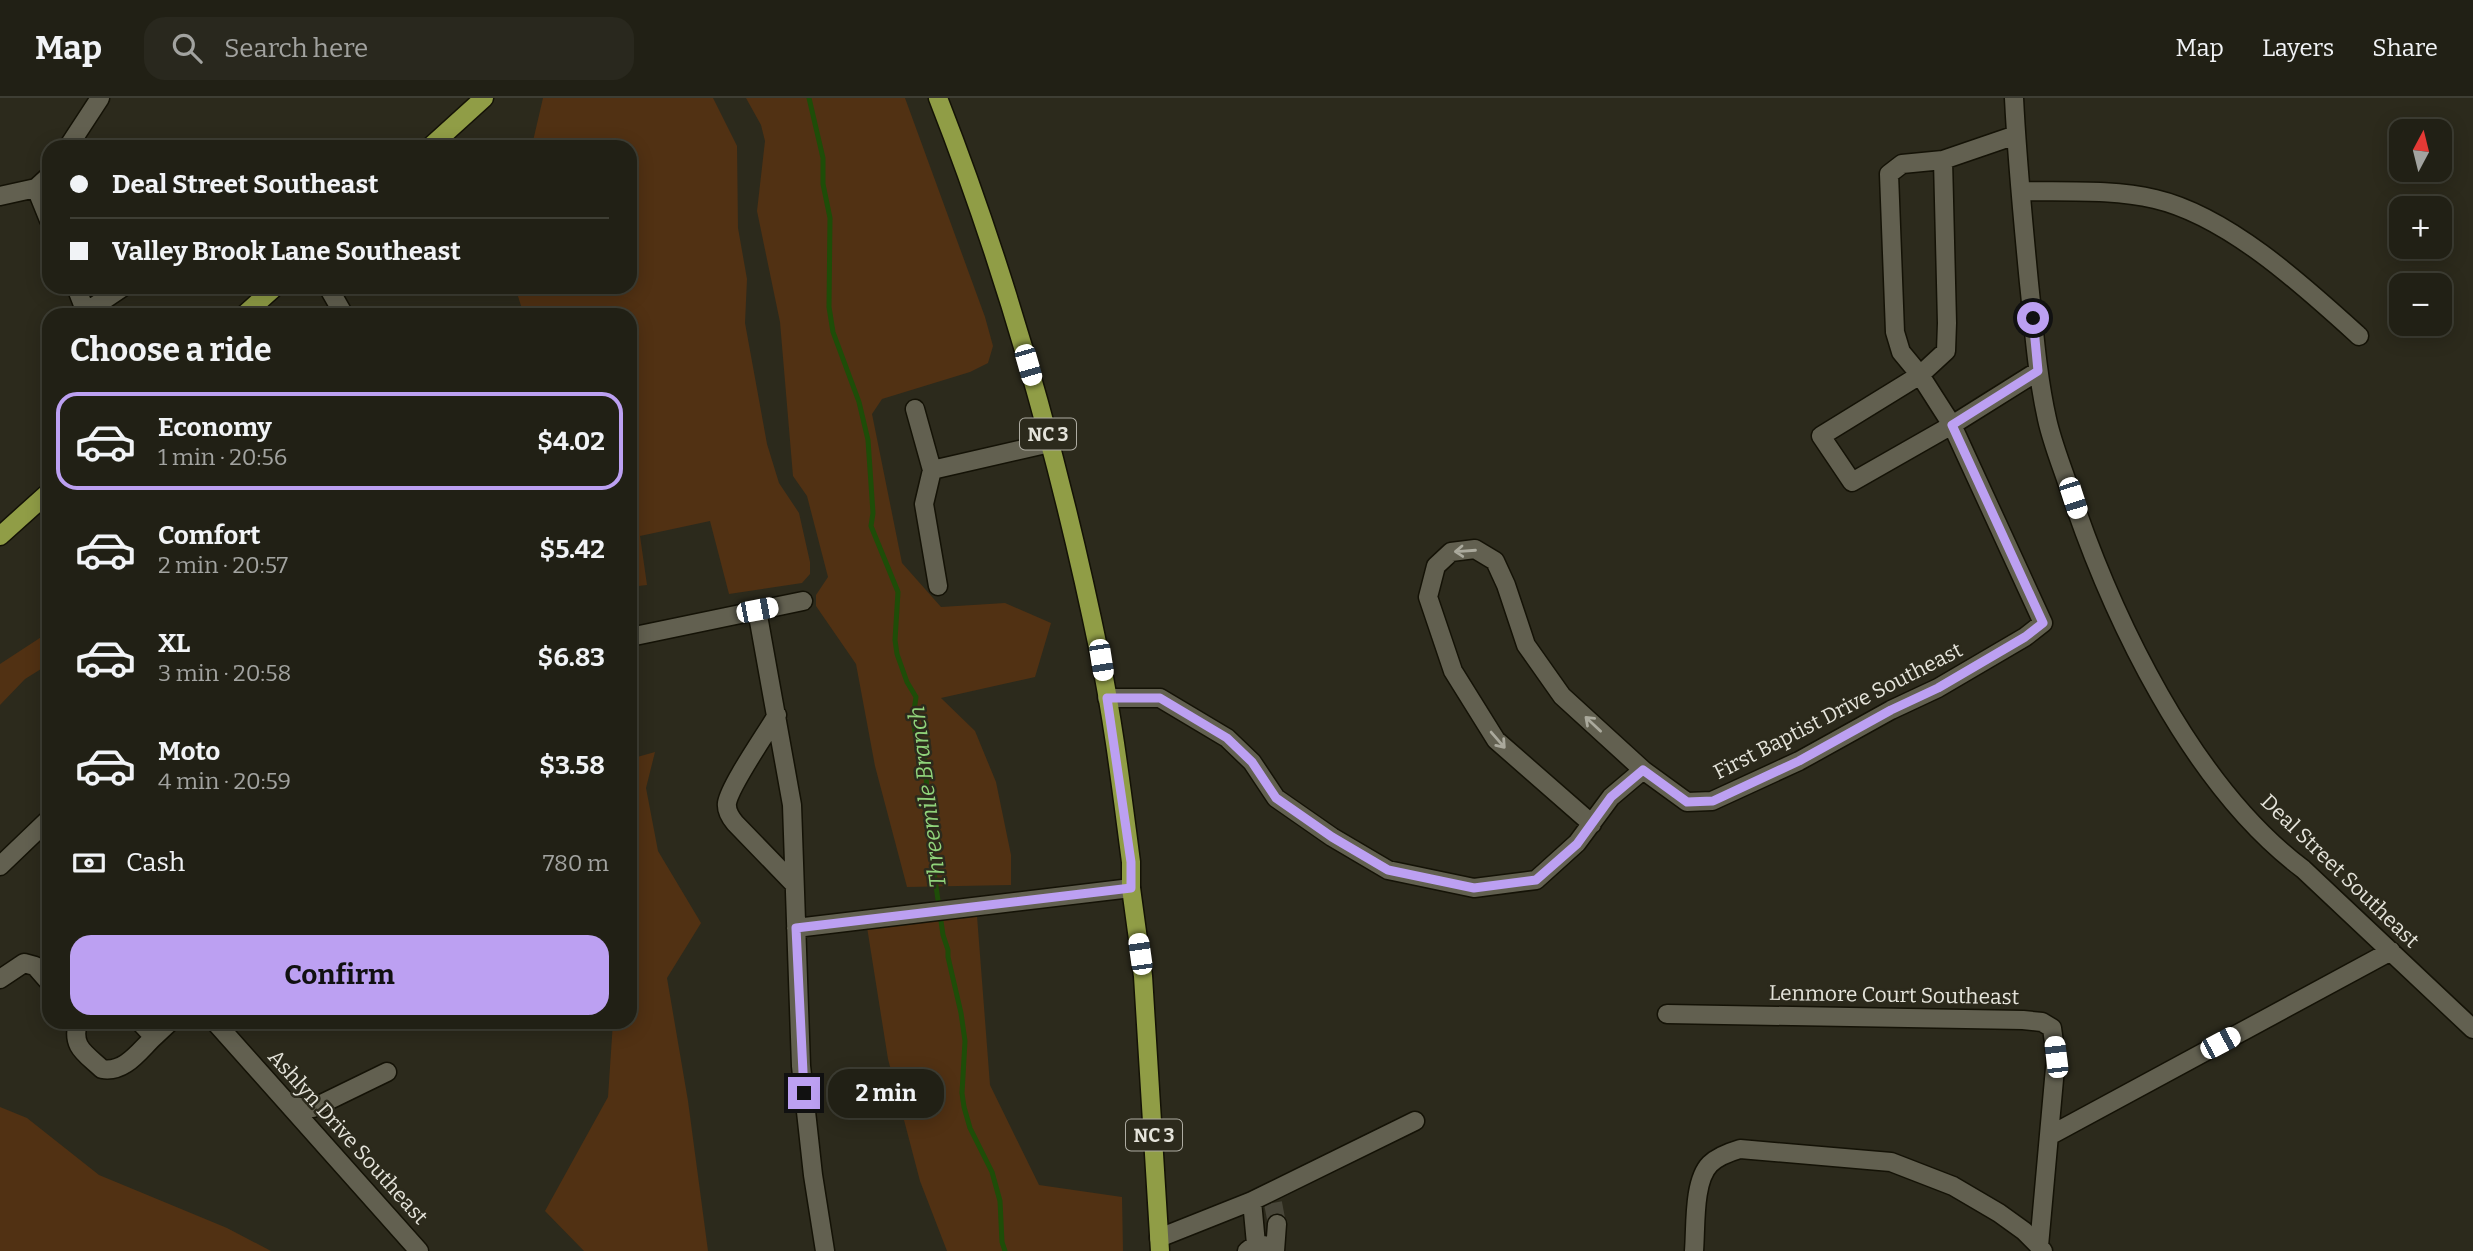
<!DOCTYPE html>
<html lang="en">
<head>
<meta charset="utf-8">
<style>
	body { margin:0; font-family:Bitter,serif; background:#29281e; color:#f1f3f6; height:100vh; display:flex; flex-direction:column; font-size:26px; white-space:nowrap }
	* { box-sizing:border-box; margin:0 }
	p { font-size:23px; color:#a2a3a0 }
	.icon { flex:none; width:38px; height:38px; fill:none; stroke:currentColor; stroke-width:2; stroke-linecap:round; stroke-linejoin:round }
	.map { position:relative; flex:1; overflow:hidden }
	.sheet { position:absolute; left:42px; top:210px; width:595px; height:721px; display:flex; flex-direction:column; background:#212015; border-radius:21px; box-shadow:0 4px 18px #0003,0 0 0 2px #3e3e34 }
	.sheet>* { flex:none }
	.hud { position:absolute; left:42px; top:42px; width:595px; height:154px; border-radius:21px; box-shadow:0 4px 18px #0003,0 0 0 2px #3e3e34; display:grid; align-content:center; height:154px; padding:0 28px; background:#212015 }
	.needle { width:46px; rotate:7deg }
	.buttons { position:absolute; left:2389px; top:21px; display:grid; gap:14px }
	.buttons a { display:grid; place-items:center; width:63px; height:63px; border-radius:14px; background:#212015; box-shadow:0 4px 18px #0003,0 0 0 2px #3e3e34; font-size:35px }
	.end { position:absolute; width:32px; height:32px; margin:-16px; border:9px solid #bca0f2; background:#111; box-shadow:0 0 0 4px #111 }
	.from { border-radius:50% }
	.bubble { position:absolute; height:49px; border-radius:21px; background:#212015; box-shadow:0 4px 18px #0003,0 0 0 2px #3e3e34; font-size:23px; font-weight:700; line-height:49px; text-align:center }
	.car { position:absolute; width:21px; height:42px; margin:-21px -10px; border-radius:9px; box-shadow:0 0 5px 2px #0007; background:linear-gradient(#fff 24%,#345 0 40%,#fff 0 76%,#345 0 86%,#fff 0) }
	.hud b { display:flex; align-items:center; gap:24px; height:66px; font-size:26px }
	.hud b+b { border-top:2px solid #3e3e34 }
	.hud i { width:18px; height:18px; background:#f1f3f6 }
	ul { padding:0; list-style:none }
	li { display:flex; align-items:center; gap:21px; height:98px; margin:0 14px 10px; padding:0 14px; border:4px solid transparent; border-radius:21px }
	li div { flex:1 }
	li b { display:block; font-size:26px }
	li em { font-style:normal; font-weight:700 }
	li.selected { border-color:#bca0f2 }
	li>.icon { width:63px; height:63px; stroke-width:1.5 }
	h2 { padding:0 28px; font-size:32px; line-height:84px }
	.pay { display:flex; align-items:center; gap:18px; height:77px; padding:0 28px; font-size:26px }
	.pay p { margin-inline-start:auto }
	.action { display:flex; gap:14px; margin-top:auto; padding:14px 28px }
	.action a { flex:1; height:80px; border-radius:21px; background:#bca0f2; color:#111; font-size:28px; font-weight:700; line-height:80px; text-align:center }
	header { display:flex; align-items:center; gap:42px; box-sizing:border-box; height:98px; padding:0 35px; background:#212015; border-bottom:2px solid #3e3e34 }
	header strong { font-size:33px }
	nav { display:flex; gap:38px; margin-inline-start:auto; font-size:24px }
	.search { width:490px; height:63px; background:#29281e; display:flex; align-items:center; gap:18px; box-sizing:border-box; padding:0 24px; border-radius:21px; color:#a2a3a0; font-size:26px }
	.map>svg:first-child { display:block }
</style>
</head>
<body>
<header>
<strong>Map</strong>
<div class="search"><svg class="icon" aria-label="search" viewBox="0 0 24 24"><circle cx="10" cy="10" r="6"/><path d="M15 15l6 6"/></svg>Search here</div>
<nav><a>Map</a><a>Layers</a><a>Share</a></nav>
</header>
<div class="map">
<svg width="2473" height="1153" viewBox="0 0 2473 1153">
	<rect width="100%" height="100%" fill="#2c2a1c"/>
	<path fill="#513113" d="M543,0H713L737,48L738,130L747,181L745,225L767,346L779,385L799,415L810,464V476L802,485L729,496L710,423L640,438L647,487L630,489V217H524L515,189H630V49H597V44L533,43Z
		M746,0H905L985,219L993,248L988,265L970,274L882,301L872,316L902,465L941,509L1005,505L1051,525L1035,579L941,600L975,633L996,684L1011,757V787L907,789L875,668L856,566L816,508V497L828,479L807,398L793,378L780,224L757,113L765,43L761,27Z
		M49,534V566L25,581L0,607V566Z
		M655,654L646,690L658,753L701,825L667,880L688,1003L708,1153H584L545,1113L608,999L613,924H630V661Z
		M977,818L990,987L1039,1087L1122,1099L1123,1153H947L920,1083L888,961L867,829Z
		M0,1009L27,1020L99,1077L227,1130L271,1153H0Z"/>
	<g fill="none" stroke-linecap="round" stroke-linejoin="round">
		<path stroke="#1e4d08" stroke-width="5" d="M809,0L823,60V86L830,120L829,209L833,234L859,304L868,342L873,415L871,428L898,494L895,542L897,556L907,584L916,599L913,620L915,634L925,663L931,753L943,837L948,852V859L961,915L965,943L962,995L964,1009L970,1030L992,1074L1000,1103L1002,1144L1005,1153"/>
		<path stroke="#484639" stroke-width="18" stroke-dasharray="18 9" stroke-linecap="butt" d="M1273,1105L1277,1126"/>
		<defs>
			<path id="minor" d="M2014,0C2017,62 2023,123 2029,185C2034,231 2037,276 2047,321C2052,344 2061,366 2068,387C2111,518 2191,687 2303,771L2473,931
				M68,49L100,0
				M1943,62L1902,66L1889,76L1895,234L1901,254L1920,277L1821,338L1852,384L1952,327L1920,277L1946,253L1947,225L1943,62L2016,37
				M36,90L49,122
				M2021,93C2065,94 2113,91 2155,101C2228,118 2304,188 2359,238
				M0,98L36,90L49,78
				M76,189L87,217
				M328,189L344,217
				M86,214L123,189
				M915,311L932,372L924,406L938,488
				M932,372L1050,345
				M757,512L792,707L801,968L813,1077L825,1153
				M630,539L803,503
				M1107,600H1160L1227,640L1252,664L1276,700L1332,739L1388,772L1474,790L1536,782L1577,745L1611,699L1643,672L1687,704L1712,703L1799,663L1891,612L1938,590L2025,539L2043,525L1952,327L2038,273
				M777,617C766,636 730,687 727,705C726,713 730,719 735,725L794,786
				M1592,726L1496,642L1453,573L1428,499L1436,468L1451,454L1475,451L1495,463L1506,487L1526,547L1562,598L1643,672
				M0,768L49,721
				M796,830L1131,790
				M0,881L24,865L35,868L49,884
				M1667,916L2023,922L2042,924L2052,930L2056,959L2039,1148L2043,1153
				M78,924C71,949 85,955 102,971C125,975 139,953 154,939
				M140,924L154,939L170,924
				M215,924L419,1153
				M290,1008L313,1010L387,974
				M2049,1038L2391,853
				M1252,1103L1256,1146
				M1159,1140L1252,1103L1415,1023
				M1247,1153L1256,1146L1268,1148L1274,1153
				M1275,1153L1277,1126
				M1694,1153C1696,1129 1693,1083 1710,1066C1718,1058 1730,1054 1740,1051L1891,1064L1953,1088L1999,1115L2024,1133L2039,1148"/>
			<path id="major" d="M938,0C1009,181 1061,369 1100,559C1114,627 1122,696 1131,764V790L1143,878L1160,1153
				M430,49L484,0
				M244,217L275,189
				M0,438L49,394"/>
		</defs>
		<use href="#minor" stroke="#141206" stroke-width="21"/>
		<use href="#major" stroke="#141206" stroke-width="21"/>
		<use href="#minor" stroke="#626050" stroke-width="18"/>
		<use href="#major" stroke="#909d46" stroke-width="18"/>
	</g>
	<defs><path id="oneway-shaft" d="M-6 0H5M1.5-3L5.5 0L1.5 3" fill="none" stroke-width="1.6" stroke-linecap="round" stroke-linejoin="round" transform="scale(1.75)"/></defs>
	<g stroke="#aaa99c">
		<use href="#oneway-shaft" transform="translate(1465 453) rotate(176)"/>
		<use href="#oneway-shaft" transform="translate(1593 626) rotate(-137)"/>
		<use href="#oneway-shaft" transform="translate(1498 642) rotate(49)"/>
	</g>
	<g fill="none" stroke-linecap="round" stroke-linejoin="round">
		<path stroke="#bca0f2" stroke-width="9" d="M804,995L796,830L1131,790V764L1107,600H1160L1227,640L1252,664L1276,700L1332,739L1388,772L1474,790L1536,782L1577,746L1611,699L1643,672L1687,704L1713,703L1799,663L1891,612L1938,590L2025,539L2043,525L1952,327L2038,273L2033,220"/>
	</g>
	<g text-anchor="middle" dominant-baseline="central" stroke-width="5" stroke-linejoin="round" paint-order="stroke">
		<g fill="#2c2a1c" stroke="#aeaca2" stroke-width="2">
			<rect x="1020" y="320.5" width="56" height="31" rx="5"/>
			<rect x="1126" y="1021.5" width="56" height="31" rx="5"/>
		</g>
		<g font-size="19" font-weight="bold" fill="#e5e4db">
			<text x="1048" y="336">NC 3</text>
			<text x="1154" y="1037">NC 3</text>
		</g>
		<g font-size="21" fill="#e5e4db" stroke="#2c2a1c">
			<text transform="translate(1838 613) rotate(-27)">First Baptist Drive Southeast</text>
			<text transform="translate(2340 773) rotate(44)">Deal Street Southeast</text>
			<text transform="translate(1894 897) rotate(1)">Lenmore Court Southeast</text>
			<text transform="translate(348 1039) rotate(48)">Ashlyn Drive Southeast</text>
		</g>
		<g font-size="23" font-style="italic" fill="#90d37a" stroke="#2c2a1c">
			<text transform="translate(927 699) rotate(-97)">Threemile Branch</text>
		</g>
	</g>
</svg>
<div class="buttons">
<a><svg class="needle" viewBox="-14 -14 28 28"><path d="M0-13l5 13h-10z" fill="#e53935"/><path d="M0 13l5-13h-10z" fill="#a2a3a0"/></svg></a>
<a>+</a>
<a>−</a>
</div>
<i class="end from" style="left:2033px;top:220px"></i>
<i class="end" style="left:804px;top:995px"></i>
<div class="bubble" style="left:828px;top:971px;width:116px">2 min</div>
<i class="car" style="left:1028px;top:267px;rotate:164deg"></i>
<i class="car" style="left:2073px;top:400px;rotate:162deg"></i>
<i class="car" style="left:757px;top:512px;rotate:79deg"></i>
<i class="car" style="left:1101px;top:562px;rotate:171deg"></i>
<i class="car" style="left:1140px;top:856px;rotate:352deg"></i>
<i class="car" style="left:2220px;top:945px;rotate:62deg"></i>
<i class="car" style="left:2056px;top:959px;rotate:353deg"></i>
<div class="hud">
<b><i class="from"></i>Deal Street Southeast</b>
<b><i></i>Valley Brook Lane Southeast</b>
</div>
<section class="sheet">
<h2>Choose a ride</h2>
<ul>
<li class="selected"><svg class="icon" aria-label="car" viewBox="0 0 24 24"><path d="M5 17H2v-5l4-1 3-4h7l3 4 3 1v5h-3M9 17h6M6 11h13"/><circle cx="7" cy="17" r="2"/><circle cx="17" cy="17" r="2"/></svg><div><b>Economy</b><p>1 min · 20:56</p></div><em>$4.02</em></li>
<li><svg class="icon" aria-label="car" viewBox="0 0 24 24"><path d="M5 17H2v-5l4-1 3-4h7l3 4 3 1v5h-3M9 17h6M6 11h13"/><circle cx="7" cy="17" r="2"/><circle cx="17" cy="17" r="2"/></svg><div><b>Comfort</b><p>2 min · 20:57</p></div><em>$5.42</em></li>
<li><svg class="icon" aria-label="car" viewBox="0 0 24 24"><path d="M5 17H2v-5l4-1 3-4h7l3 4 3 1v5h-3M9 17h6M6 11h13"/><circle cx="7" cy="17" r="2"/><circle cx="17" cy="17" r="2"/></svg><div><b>XL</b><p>3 min · 20:58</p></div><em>$6.83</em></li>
<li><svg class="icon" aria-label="car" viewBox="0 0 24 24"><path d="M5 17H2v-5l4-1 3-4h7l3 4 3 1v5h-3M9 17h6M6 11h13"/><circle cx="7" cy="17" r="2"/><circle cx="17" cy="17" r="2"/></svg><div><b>Moto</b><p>4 min · 20:59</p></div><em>$3.58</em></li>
</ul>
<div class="pay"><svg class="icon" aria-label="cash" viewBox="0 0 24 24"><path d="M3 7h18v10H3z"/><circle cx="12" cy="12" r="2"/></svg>Cash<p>780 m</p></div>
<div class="action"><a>Confirm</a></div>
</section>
</div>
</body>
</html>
